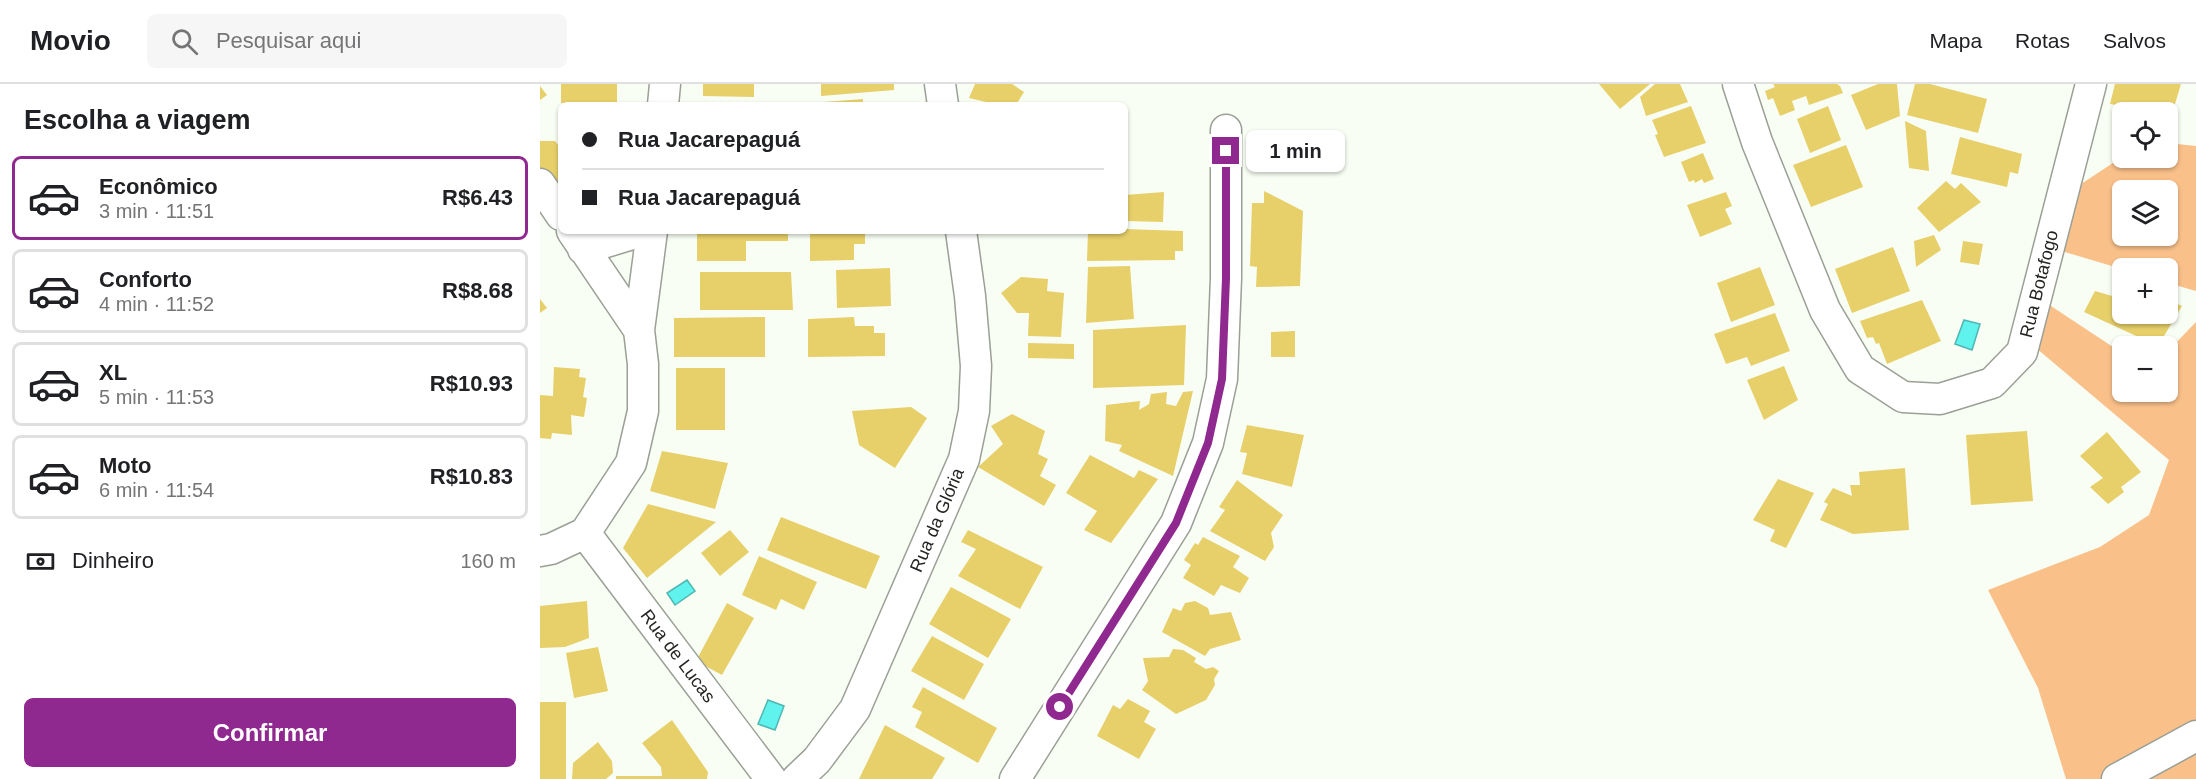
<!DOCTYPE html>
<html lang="pt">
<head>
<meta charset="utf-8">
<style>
	body { margin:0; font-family:Helvetica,sans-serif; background:#f6f6f6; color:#202124; height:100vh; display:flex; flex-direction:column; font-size:22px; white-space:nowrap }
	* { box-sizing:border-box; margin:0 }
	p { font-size:20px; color:#757577 }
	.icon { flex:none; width:33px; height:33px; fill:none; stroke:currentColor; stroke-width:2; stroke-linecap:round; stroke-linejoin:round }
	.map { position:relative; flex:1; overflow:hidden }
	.side { display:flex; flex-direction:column; background:#fff; width:540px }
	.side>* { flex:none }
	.banner { position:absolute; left:18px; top:18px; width:570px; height:132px; border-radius:9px; box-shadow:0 2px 4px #0004; display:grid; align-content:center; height:132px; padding:0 24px; background:#fff }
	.tools { position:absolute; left:1572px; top:18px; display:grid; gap:12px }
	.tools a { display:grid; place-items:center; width:66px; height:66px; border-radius:9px; background:#fff; box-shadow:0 2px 4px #0004; font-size:30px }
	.end { position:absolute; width:27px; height:27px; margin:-14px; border:8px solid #90298f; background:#fff; box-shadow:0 0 0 3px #fff }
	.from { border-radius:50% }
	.bubble { position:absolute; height:42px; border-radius:9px; background:#fff; box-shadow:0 2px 4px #0004; font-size:20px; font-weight:700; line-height:42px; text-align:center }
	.banner b { display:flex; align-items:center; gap:21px; height:57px; font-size:22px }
	.banner b+b { border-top:2px solid #e0e0e0 }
	.banner i { width:15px; height:15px; background:#202124 }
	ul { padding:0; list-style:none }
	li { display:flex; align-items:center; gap:18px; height:84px; margin:0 12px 9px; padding:0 12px; border:3px solid #e0e0e0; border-radius:9px }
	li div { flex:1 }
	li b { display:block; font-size:22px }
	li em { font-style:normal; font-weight:700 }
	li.on { border-color:#90298f }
	li>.icon { width:54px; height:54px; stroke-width:1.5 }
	h2 { padding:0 24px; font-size:27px; line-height:72px }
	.pay { display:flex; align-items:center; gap:15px; height:66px; padding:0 24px; font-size:22px }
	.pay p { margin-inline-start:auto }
	.button { display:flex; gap:12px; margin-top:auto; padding:12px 24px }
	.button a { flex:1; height:69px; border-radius:9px; background:#90298f; color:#fff; font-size:24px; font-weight:700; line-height:69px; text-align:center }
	header { display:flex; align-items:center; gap:36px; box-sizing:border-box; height:84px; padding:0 30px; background:#fff; border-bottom:2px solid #e0e0e0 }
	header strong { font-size:28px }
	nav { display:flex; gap:33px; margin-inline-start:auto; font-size:21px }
	.search { width:420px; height:54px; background:#f6f6f6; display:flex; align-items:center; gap:15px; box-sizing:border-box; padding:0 21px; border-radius:9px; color:#757577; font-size:22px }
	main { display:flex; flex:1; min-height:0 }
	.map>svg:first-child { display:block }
</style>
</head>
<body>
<header>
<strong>Movio</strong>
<div class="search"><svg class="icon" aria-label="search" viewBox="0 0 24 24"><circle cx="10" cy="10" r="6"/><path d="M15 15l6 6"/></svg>Pesquisar aqui</div>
<nav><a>Mapa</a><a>Rotas</a><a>Salvos</a></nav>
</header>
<main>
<section class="side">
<h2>Escolha a viagem</h2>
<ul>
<li class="on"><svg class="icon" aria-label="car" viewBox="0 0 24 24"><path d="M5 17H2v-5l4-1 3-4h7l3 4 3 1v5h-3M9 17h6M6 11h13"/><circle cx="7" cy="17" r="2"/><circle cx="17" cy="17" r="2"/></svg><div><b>Econômico</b><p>3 min · 11:51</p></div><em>R$6.43</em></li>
<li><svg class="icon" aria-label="car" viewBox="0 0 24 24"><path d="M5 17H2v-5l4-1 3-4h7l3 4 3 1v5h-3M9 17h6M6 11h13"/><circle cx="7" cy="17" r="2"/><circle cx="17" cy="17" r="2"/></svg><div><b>Conforto</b><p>4 min · 11:52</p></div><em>R$8.68</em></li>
<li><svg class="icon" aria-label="car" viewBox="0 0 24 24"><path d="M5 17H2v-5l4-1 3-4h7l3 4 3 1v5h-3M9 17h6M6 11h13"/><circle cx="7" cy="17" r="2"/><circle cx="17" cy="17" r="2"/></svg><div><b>XL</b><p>5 min · 11:53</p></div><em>R$10.93</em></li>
<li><svg class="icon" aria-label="car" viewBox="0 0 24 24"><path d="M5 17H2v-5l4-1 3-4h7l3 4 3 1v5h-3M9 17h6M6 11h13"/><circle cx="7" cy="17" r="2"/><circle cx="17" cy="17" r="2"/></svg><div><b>Moto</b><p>6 min · 11:54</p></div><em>R$10.83</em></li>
</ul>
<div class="pay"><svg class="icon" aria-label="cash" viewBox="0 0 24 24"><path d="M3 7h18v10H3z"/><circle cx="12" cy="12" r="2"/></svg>Dinheiro<p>160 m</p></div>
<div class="button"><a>Confirmar</a></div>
</section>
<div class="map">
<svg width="1656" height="695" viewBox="0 0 1656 695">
	<rect width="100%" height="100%" fill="#f8fef3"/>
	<path fill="#f9c08a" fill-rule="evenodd" d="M1628,59L1656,62V207L1628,199V184L1582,185L1518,166L1535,104L1582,73L1628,74ZM1582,106H1628V152H1582Z
		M1508,220L1582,269V308H1628V267L1656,238V695H1526L1498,604L1448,506L1560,463L1609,431L1629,376L1496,264Z"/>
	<path fill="#60f3ee" stroke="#4eb6b1" stroke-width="1.5" d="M1424,236L1440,240L1432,266L1415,260Z
		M147,496L155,507L135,521L127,509Z
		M228,616L244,622L235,646L218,640Z"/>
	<path fill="#e7cf6a" d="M21,0H77V20L21,19Z
		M163,0H214V13L163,12Z
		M281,0H354V6L281,12Z
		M435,0H472L484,8L476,21H459L429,14Z
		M1059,0H1110L1080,25Z
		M1115,0H1140L1148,18L1106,32L1100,13Z
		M1233,0H1297L1300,2L1303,9L1269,21L1266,12L1252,17L1255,26L1240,32L1233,14L1228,16L1225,7L1235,3Z
		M1338,0H1357L1360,32L1326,46L1311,11Z
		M1375,0H1390L1447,15L1438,49L1367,31Z
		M1575,0H1641L1632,30L1570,20Z
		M0,2L7,11L0,16Z
		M323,15V21H270V19Z
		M1151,22L1166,59L1124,73L1115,51L1118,50L1112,36Z
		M1288,22L1301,56L1270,69L1257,35Z
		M1365,37L1386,47L1389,87L1369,84Z
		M585,38H588L587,85H585Z
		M1420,53L1482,70L1478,90L1470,88L1467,103L1411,90Z
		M0,57H15L21,65V99H12L0,84Z
		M1306,61L1323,103L1271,123L1253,81Z
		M1163,69L1174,95L1164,99L1162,95L1155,99L1154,96L1149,98L1141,78Z
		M1406,97L1415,105L1421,99L1441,118L1399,148L1377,124Z
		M724,107L763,127L760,202L716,203L717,183L710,182L712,119H724Z
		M624,108L623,138L585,137V111Z
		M1186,108L1192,122L1185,125L1192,140L1160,153L1147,121Z
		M585,145L643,147V167H635V176L547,177L548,147H585Z
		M157,147H248V157H206V177H157Z
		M270,147H325V160H314V176L270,177Z
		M1394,151L1401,166L1376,183L1374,157Z
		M1423,157L1443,160L1439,181L1420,178Z
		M1353,163L1370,207L1312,229L1295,185Z
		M590,182L594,235L546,239L548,183Z
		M1220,183L1235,221L1191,238L1177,199Z
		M350,184L351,222L297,224L296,186Z
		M160,188H251L253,226H160Z
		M481,193L508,195L507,207L524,209L521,253L488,252L489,229H477L461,209Z
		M1578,202L1582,204V230H1628V216L1642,222L1618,262L1544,228L1555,207L1572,212Z
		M0,215L7,224L0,229Z
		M1382,216L1401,257L1347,280L1339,259L1336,260L1333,253L1327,254L1320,237Z
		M1235,229L1250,267L1211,282L1207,273L1186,280L1174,250Z
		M225,233V273H134V234Z
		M314,233L315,242H334V249H345V272L268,273V235Z
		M646,241L644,301L553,304V246Z
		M755,247V273H731V248Z
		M488,259L534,260V275L488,274Z
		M1244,282L1258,316L1224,336L1207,296Z
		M14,283L40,285L39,293L46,294L43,313L47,314L44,333L31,331L32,351L12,349L11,355L0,354V311L13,312Z
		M136,284H185V346H136Z
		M653,307L633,392L579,367L582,361L565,357L566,321L600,317L599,326L609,320L611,310L627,308L626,320L636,322L643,308Z
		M371,323L387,334L355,384L319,361L312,327Z
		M472,330L505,347L498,370L508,375L500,392L516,401L504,422L438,383L463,360L451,342Z
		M707,341L764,351L752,403L702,390L707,369L700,368Z
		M1487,347L1493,417L1431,421L1426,351Z
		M1567,348L1601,388L1581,403L1584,408L1568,420L1550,403L1563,394L1540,372Z
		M122,367L188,379L175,425L110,407Z
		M550,371L594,394L599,386L618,395L571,459L544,446L557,427L526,409Z
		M1365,384L1369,446L1313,450L1280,436L1288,420L1284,418L1293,404L1312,412L1310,401H1320L1319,388Z
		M1238,395L1274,409L1246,464L1230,457L1235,446L1213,436Z
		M697,396L743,431L731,449L734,463L725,477L670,447L685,426L679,423Z
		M108,420L176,438L107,494L83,464Z
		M241,433L340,472L326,505L227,466Z
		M190,446L209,468L180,492L161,469Z
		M428,446L503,483L480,525L418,492L436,465L421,458Z
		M663,453L700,472L693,483L709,494L700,509L681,501L674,512L643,494L651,481L644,476L655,459L658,461Z
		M219,472L277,498L264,526L241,515L236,526L202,511Z
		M411,503L471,535L448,574L389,540Z
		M47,517L49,554L25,563L0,564V522Z
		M655,517L668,524L670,531L691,528L701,556L670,565L665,572L622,548L633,524L641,527L645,519Z
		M187,519L214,534L182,591L156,577Z
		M392,552L444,580L424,616L371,587Z
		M58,563L68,607L34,614L26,569Z
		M633,565L643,566L656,574L654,578L666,585L673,583L679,587L674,595L675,601L666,616L636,630L602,606L608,597L603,574L629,573Z
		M383,603L457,644L438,679L375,643L382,628L372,623Z
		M588,615L610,627L604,638L616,645L599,675L557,652L573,621L580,625Z
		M0,618H26V695H0Z
		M132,636L168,688L167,695H76V692H122L121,683L102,659Z
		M345,641L405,674L392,695H319Z
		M58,658L72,677L73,689L66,695H32L33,679Z"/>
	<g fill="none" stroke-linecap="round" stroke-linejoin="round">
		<defs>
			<path id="minor" d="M400,0L403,21
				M1198,0L1217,58L1285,226L1320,285L1363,313L1400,315L1452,299L1482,268L1551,0
				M123,21L125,0
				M0,100L21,131
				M32,147L99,246L103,280V327L91,379L45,449
				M43,165L102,147
				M99,246L112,147
				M45,449L231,695
				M0,467L11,465L45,449
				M257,695L277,676L315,625L424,375L434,327L436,282L430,212L421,147
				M475,695L636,439L668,359L682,295L686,194V46
				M1577,695L1656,652"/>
		</defs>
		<use href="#minor" stroke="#9ba096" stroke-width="33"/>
		<use href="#minor" stroke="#fff" stroke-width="30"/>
	</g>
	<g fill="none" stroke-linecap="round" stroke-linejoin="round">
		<path stroke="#90298f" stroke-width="8" d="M520,623L636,439L668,359L682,295L686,194V67"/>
	</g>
	<g text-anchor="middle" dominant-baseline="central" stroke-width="4.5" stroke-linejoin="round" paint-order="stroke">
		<g font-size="18" fill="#242622" stroke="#fff">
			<text transform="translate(1499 200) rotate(-76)">Rua Botafogo</text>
			<text transform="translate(397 436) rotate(-67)">Rua da Glória</text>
			<text transform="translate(138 572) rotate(53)">Rua de Lucas</text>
		</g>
	</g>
</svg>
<div class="tools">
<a><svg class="icon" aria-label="locate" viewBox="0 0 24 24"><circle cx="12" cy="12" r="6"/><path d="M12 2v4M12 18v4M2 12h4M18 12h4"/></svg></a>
<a><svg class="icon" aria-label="layers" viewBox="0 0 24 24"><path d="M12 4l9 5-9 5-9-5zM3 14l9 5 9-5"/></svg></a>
<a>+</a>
<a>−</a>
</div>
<i class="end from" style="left:520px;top:623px"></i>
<i class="end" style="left:686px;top:67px"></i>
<div class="bubble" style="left:706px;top:46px;width:99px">1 min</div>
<div class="banner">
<b><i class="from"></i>Rua Jacarepaguá</b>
<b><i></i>Rua Jacarepaguá</b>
</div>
</div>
</main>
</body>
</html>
